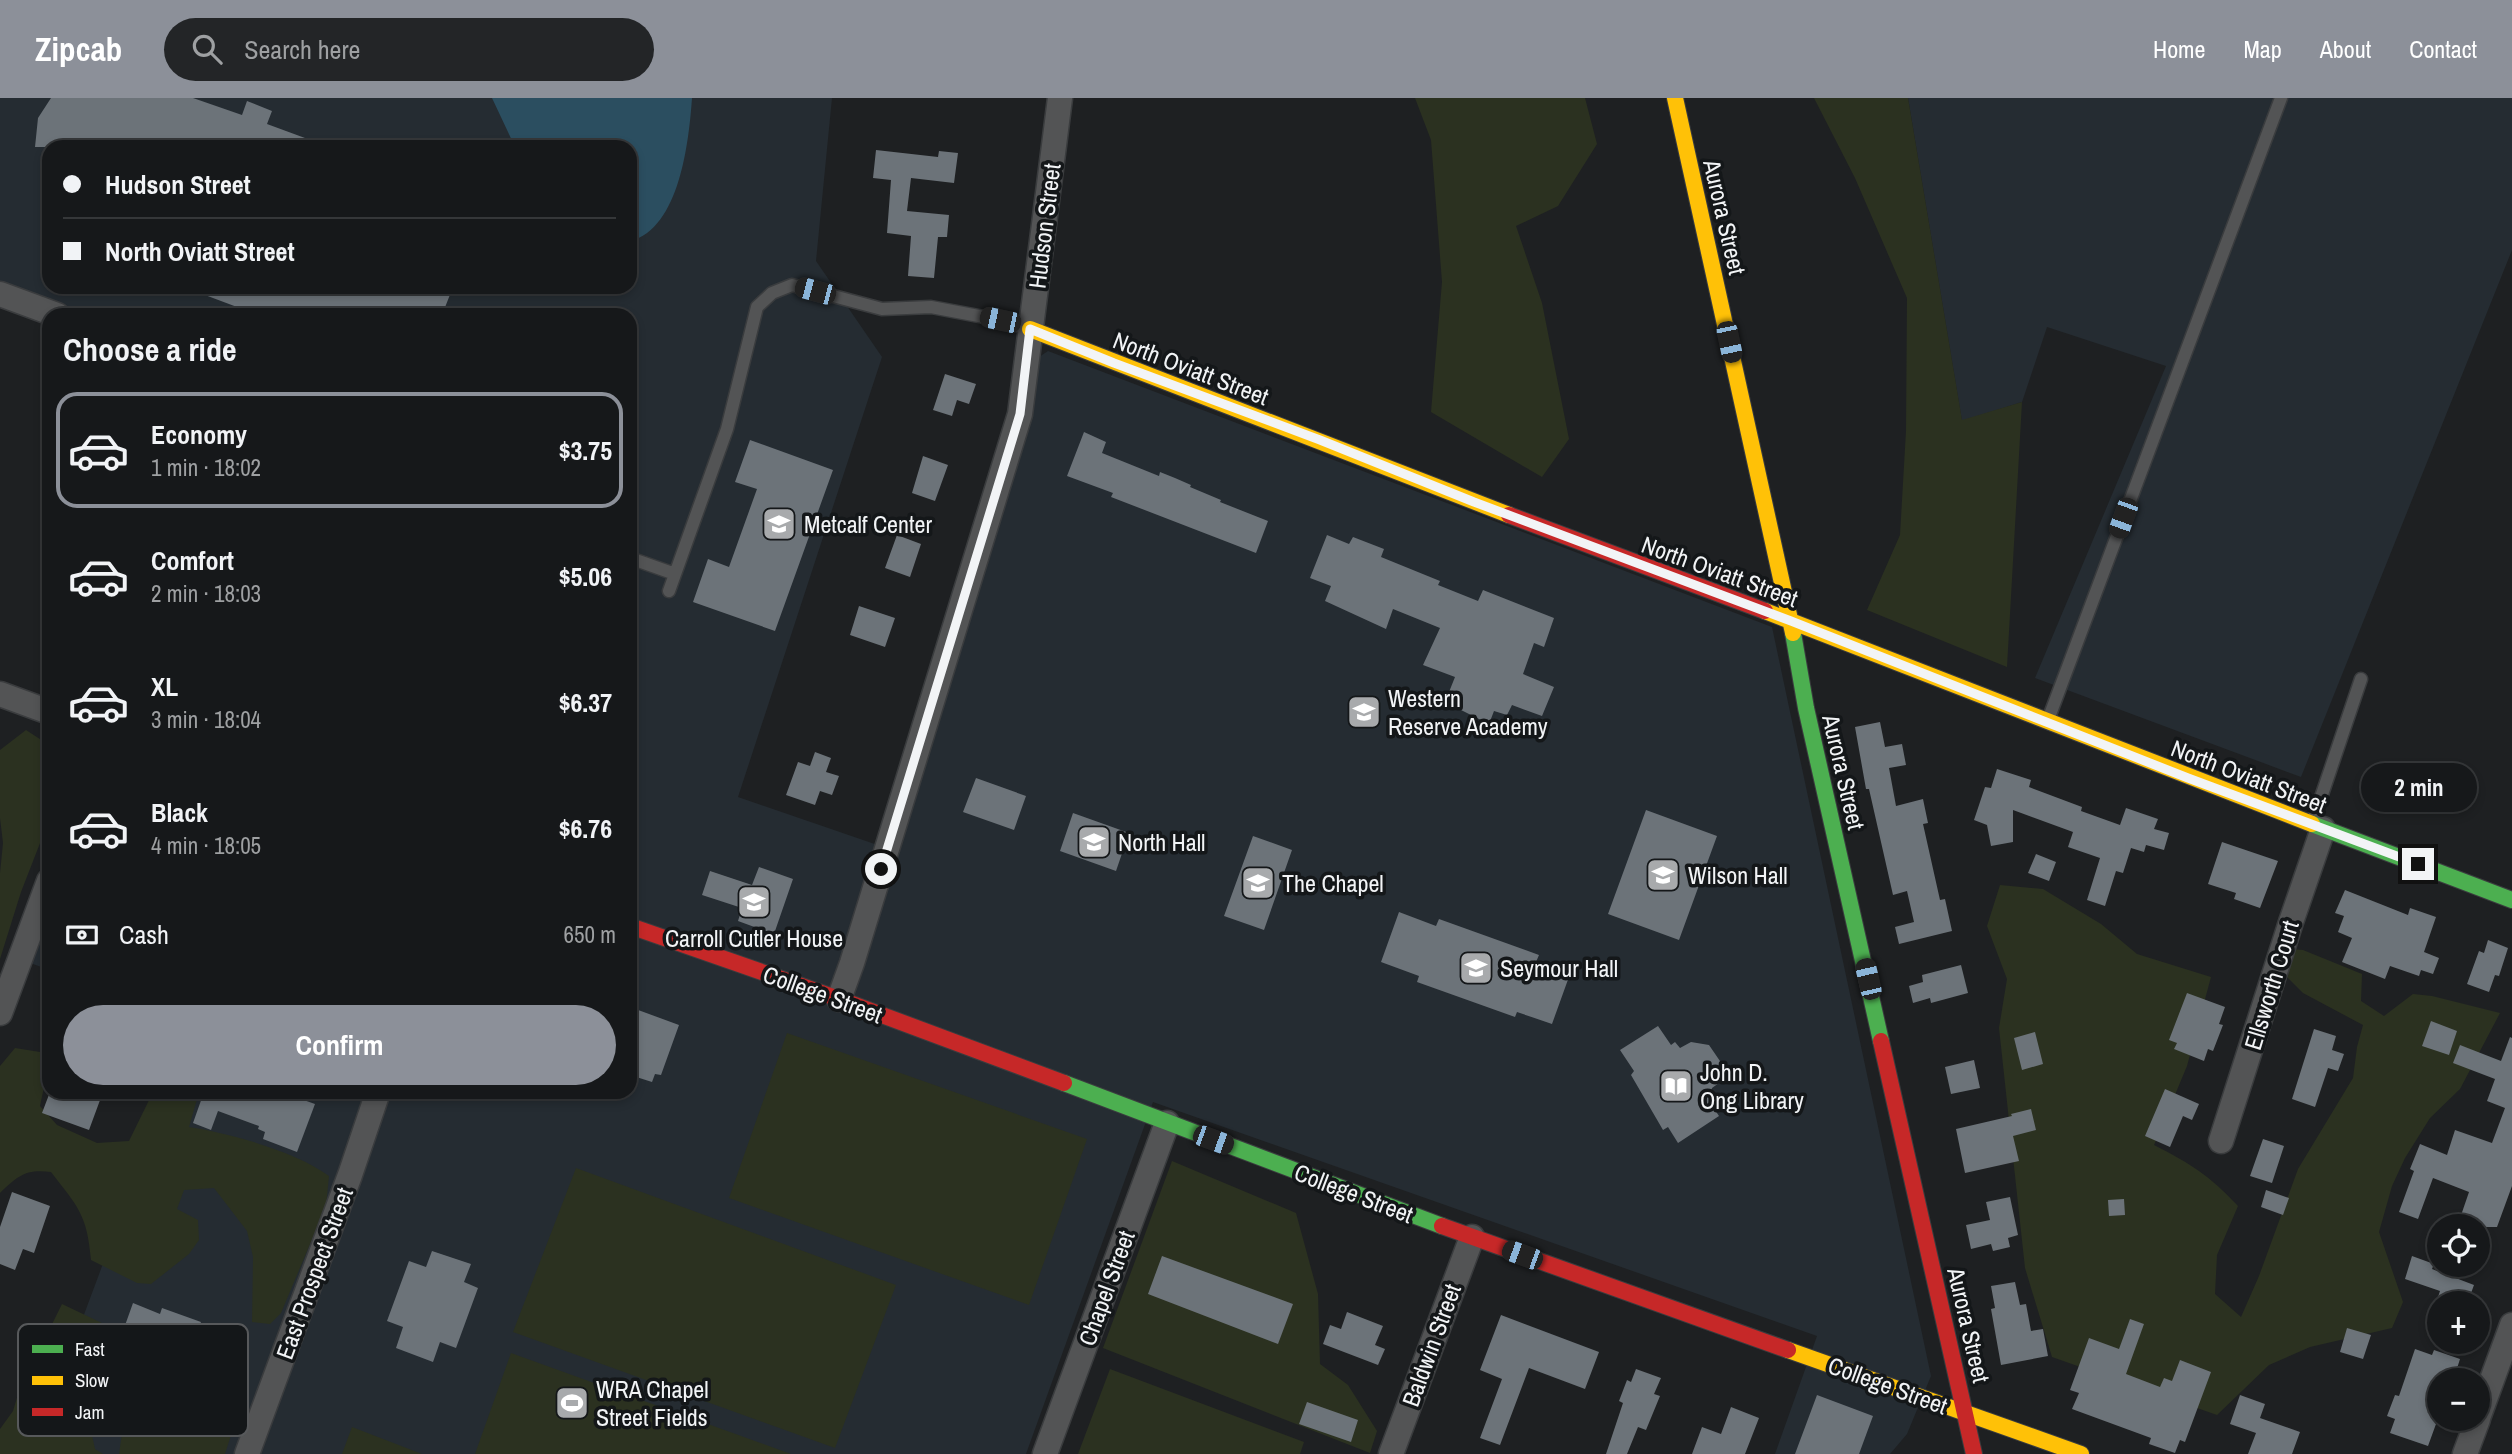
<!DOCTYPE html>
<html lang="en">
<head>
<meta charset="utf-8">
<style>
	body { margin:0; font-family:"Archivo Narrow",sans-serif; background:#232527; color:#f1f3f6; height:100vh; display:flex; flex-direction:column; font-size:26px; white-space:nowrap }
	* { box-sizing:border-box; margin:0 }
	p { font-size:23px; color:#9ea0a2 }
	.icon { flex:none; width:38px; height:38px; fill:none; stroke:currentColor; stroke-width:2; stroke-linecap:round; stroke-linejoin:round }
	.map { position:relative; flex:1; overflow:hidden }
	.drawer { position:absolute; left:42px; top:210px; width:595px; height:791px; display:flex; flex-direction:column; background:#16181a; border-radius:21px; box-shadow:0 4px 10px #0003,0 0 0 2px #353739 }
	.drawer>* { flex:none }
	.guide { position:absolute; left:42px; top:42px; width:595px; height:154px; border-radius:21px; box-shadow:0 4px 10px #0003,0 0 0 2px #353739; display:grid; align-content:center; height:154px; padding:0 21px; background:#16181a }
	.controls { position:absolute; left:2427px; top:1116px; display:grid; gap:14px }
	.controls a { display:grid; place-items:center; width:63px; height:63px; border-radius:50%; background:#16181a; box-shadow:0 4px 10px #0003,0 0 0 2px #353739; font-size:35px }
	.end { position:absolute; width:32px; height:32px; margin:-16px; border:9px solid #f2f4f6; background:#111; box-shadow:0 0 0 4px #111 }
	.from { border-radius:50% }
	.bubble { position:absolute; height:49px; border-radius:24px; background:#16181a; box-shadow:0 4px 10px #0003,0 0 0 2px #353739; font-size:23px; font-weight:800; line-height:49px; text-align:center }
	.car { position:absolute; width:21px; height:42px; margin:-21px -10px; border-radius:9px; box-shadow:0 0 5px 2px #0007; background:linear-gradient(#222 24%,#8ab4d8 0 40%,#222 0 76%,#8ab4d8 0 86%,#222 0) }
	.guide b { display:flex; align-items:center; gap:24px; height:66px; font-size:26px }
	.guide b+b { border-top:2px solid #353739 }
	.guide i { width:18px; height:18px; background:#f1f3f6 }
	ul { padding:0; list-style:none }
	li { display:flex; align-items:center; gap:21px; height:116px; margin:0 14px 10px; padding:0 7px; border:4px solid transparent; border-radius:21px }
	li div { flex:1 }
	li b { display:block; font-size:26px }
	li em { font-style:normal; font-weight:800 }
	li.active { border-color:#8c9099 }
	li>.icon { width:63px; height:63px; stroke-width:1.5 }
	h2 { padding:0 21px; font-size:32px; line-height:84px }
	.pay { display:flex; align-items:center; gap:18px; height:77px; padding:0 21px; font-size:26px }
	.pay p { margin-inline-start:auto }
	.button { display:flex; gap:14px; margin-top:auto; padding:14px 21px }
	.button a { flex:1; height:80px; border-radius:42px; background:#8c9099; color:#fff; font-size:28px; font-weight:800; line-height:80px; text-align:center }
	header { display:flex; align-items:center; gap:42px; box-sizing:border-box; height:98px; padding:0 35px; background:#8c9099; color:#fff }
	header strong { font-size:33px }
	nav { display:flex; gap:38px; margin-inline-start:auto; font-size:24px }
	.search { width:490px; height:63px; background:#232527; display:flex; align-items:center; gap:18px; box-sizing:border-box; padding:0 24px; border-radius:38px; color:#9ea0a2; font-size:26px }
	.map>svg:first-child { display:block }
</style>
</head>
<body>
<header>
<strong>Zipcab</strong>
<div class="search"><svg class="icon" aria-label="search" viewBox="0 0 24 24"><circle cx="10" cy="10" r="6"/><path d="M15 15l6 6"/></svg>Search here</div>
<nav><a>Home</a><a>Map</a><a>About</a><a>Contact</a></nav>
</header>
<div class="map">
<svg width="2512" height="1356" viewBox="0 0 2512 1356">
	<rect width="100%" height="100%" fill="#1e2022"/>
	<path fill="#252c32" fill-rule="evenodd" d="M0,0H832L816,163L882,259L738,699L895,753L1039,259L1048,253L1772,529L1931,1278L1907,1336L1890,1356H1775L1817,1238L1153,1004L1026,1356H32L167,994H630V217H57L0,196ZM49,49H630V189H49Z
		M1908,0H2512V152L2301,679L2035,580L2166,268L2047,229L2022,304L1962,323Z
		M49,783V872L20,861Z"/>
	<path fill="#2b3120" d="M1415,0H1585L1597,46L1558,108L1516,128L1542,205L1569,341L1542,379L1431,314L1442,184L1431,42Z
		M1814,0H1908L1962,322L2022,304L2007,569L1867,512L1900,437L1906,333L1907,200L1855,80Z
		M26,632L49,647V722L21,794L0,861V775L3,745L0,720V652Z
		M2000,787L2043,791L2101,826L2137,856L2211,879L2187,968L2154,1047C2191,1066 2209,1077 2238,1108L2217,1157L2215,1196L2241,1219L2259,1178L2298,1071L2353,980L2357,949L2363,927L2303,895L2283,875L2291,851L2303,852L2362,876L2361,903L2384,918L2413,896L2432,898L2500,915L2460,991L2430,1020L2405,1060L2392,1088L2379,1134L2403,1204L2392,1230L2310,1249L2269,1267L2217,1317L2052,1259L2025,1170L1999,930L2007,881L1987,828Z
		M787,935L1087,1041L1029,1207L729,1100Z
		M15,950L40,954L48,970L40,1008L57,1027L97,1045L129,1043L153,994H199L189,1029C229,1035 297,1054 329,1078L326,1108L281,1215L270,1226L252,1224L253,1159L247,1133L214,1090L184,1092L177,1111L198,1122L199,1142L189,1156L151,1186L137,1185L91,1162C87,1116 78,1109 51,1074C25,1071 18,1078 0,1095V968Z
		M1172,1063L1296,1115L1318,1196L1320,1266L1348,1287L1377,1333L1370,1355L1103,1250Z
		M576,1070L896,1187L835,1350L513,1234Z
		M62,1206L104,1226L90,1251L89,1323L95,1351L103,1356H0V1331L13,1313L19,1293Z
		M511,1255L791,1356H475Z
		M1110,1271L1304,1344L1300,1356H1078Z
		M218,1283L243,1284L240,1309L225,1356H119L122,1335L177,1292Z
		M352,1329L422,1356H342Z"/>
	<path fill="#2b4e60" d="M492,0H692C689,42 680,131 630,143V49H515Z"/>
	<path fill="#6c7379" d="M51,0H193L242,17L247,3L272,13L267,26L324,47V49H35L38,20Z
		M876,52L938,59L939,53L958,55L954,85L911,80L907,113L949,117L947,139H938L934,180L908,178L911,138L887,135L891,82L873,80Z
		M189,189H453L442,217H235L237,209L189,191Z
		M945,276L976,286L969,306L957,302L952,318L933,312Z
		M1084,334L1106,344L1102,355L1159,378L1160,374L1175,380L1191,387L1190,389L1221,402L1220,404L1268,423L1256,455L1111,399L1113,395L1067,378Z
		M750,342L833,372L775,533L693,504L708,461L729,469L757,391L735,384Z
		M923,358L948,367L935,403L912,395Z
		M897,437L921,446L910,479L885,470Z
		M1327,437L1349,446L1353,439L1384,451L1381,459L1440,483L1438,487L1478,503L1483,492L1554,520L1544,549L1534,545L1523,576L1554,589L1542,618L1512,607L1507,617L1494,613L1489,626L1459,611L1463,599L1449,594L1455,579L1423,567L1440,530L1393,511L1386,531L1325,503L1331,488L1310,480Z
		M859,508L895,520L885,549L850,537Z
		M1880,624L1885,649L1902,646L1906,667L1889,670L1896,708L1923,701L1928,725L1923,726L1940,802L1945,801L1952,833L1899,846L1895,829L1914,824L1907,793L1893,797L1869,691H1866L1855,629Z
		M815,654L831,660L826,674L839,678L832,697L820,693L815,707L786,697L798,664L810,668Z
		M1997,671L2031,682L2029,689L2082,709L2081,713L2120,727L2126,710L2158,721L2154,731L2169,735L2164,752L2146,747L2144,754L2131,750L2123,775L2116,773L2105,808L2087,802L2100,760L2068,749L2073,734L2013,712V744L1991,748L1987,727L1974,722L1985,689L1991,690Z
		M976,680L1026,698L1014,732L963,714Z
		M1646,712L1717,738L1679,842L1608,816Z
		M1073,715L1129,735L1116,773L1060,753Z
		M1253,738L1292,752L1264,832L1224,818Z
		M2222,744L2278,763L2260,810L2234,801L2236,795L2208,786Z
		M2036,756L2056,764L2049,783L2028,775Z
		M759,769L793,781L774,836L738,823L742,810L702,797L710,773L752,787Z
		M2345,792L2408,817L2410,810L2436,819L2424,854L2439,860L2433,876L2421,872L2419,878L2390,868L2385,881L2342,864L2352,840L2338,834L2344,818L2335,815Z
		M1399,814L1436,828L1439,821L1539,857L1536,864L1570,876L1552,926L1517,914L1515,919L1417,884L1419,878L1381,864Z
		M2488,842L2508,850L2499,878L2495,877L2489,894L2467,886L2479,853L2484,855Z
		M1961,867L1968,895L1931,905L1930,900L1913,905L1909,888L1923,884L1922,877Z
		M2187,895L2225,909L2219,926L2223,927L2213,953L2208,951L2204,963L2174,951L2177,945L2169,942Z
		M630,909L679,927L661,977L655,976L652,984L630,977Z
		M2431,923L2457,933L2449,957L2422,948Z
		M1658,928L1671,947L1675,944L1680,950L1691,944L1709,947L1722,966L1719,985L1712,990L1709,1003L1719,1018L1678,1045L1668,1029L1663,1032L1631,977L1634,973L1620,952Z
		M2314,931L2336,938L2332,952L2344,956L2338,973L2328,970L2315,1009L2292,1001Z
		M2035,934L2043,966L2022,972L2014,940Z
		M2510,939L2512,940V1088L2497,1129H2457L2469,1094L2433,1080L2418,1121L2399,1114L2414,1073L2410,1071L2420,1046L2447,1057L2455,1032L2492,1045L2505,1010L2487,1003L2495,981L2453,965L2460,947L2501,963Z
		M1974,962L1980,990L1951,996L1945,969Z
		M2165,991L2199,1006L2192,1022L2183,1018L2170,1049L2145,1038Z
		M50,994H103L89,1032L42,1015Z
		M204,994H281L315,1006L297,1054L263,1041L265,1034L258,1031L259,1028L218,1013L211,1032L193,1025Z
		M2031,1011L2036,1032L2013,1038L2019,1063L1965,1075L1956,1031L2012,1018L2011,1016Z
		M2263,1041L2284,1048L2272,1085L2250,1078Z
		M2266,1092L2289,1100L2283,1117L2261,1109Z
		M12,1094L50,1108L34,1155L23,1151L15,1172L0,1166V1129Z
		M2010,1099L2018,1137L2008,1140L2010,1149L1993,1153L1991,1146L1971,1151L1966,1127L1990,1122L1986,1104Z
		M2124,1101L2125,1117L2109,1118L2108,1102Z
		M432,1153L471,1166L464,1184L478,1190L456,1250L440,1244L433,1264L396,1250L403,1229L387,1223L409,1163L426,1169Z
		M1162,1158L1293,1206L1278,1246L1148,1196Z
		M2412,1158L2434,1166L2432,1171L2474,1187L2467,1206H2448L2437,1202L2440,1193L2405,1181Z
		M2015,1184L2020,1207L2026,1206L2031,1233L2043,1231L2048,1258L2001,1267L1991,1211L1995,1210L1991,1188Z
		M133,1205L160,1216L162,1210L201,1224L186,1264L148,1250L150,1243L123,1233Z
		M1347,1214L1383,1228L1375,1247L1385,1251L1378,1267L1323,1246L1330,1227L1341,1231Z
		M1501,1217L1599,1254L1585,1291L1529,1270L1500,1347L1480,1340L1502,1281L1480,1272Z
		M2130,1221L2144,1226L2126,1276L2160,1289L2164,1280L2172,1283L2180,1262L2211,1274L2185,1344L2180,1342L2175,1355L2149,1346L2151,1340L2072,1311L2079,1295L2070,1292L2089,1240L2119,1251Z
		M2347,1230L2371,1237L2363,1261L2340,1254Z
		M2415,1251L2432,1257L2434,1252L2460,1261L2453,1283H2440V1315L2428,1348L2390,1335L2395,1321L2387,1318L2395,1297L2399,1298Z
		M1636,1271L1661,1280L1654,1296L1660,1298L1646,1332L1638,1329L1627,1356H1606L1623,1305L1619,1303L1627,1282L1631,1284Z
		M1817,1297L1873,1318L1859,1356H1795Z
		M2240,1297L2265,1306L2260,1320L2300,1334L2292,1356H2248L2256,1335L2230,1326Z
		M1307,1304L1358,1322L1351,1344L1299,1326Z
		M1731,1309L1759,1320L1745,1356H1692L1702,1329L1721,1336Z"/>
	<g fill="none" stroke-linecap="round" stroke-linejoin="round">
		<defs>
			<path id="lane" d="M630,460L675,476
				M669,493L727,331L757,209L772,195L792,187L882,211L931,209L1000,222L1030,231
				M2048,622L2281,0
				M2312,726L2361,581"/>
			<path id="street" d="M0,196L57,217
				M0,596L49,614
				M839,901L852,865L1020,316L1060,0
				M0,915L49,783
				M2221,1043L2291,824L2323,731
				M2478,1320L2512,1227
				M247,1356L350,1077L378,994
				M1045,1356L1167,1025
				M1391,1356L1472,1139
				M2465,1356L2478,1321"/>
			<path id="fast" d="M1793,535L1806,610L1881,943
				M2312,726L2512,802
				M1064,985L1442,1128"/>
			<path id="slow" d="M1675,0L1793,535
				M1030,231L1509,417
				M1765,513L2312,726
				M1788,1252L2081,1356"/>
			<path id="jam" d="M1509,417L1765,513
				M630,828L839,901L1064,985
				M1881,943L1974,1356
				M1442,1128L1788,1252"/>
		</defs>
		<use href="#lane" stroke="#3a3c3e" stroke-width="15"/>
		<use href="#street" stroke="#3a3c3e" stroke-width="27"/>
		<use href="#fast" stroke="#3a3c3e" stroke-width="18"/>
		<use href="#slow" stroke="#3a3c3e" stroke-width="18"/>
		<use href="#jam" stroke="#3a3c3e" stroke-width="18"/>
		<use href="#lane" stroke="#535455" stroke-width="12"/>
		<use href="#street" stroke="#535455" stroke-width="24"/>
		<use href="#fast" stroke="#4caf50" stroke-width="16"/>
		<use href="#slow" stroke="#ffc107" stroke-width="16"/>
		<use href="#jam" stroke="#c62828" stroke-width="16"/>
	</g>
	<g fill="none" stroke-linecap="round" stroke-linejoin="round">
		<path stroke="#f2f4f6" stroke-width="9" d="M881,771L1020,316L1030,231L1114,265L1320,342L1474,404L1791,523L2188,680L2418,766"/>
	</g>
	<defs>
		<symbol id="school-square" viewBox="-11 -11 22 22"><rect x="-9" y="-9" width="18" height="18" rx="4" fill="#a8aaac" stroke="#141719"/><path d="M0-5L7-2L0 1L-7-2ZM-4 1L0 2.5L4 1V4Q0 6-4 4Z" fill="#fff"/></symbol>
		<symbol id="university-square" viewBox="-11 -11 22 22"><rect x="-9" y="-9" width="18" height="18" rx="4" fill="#a8aaac" stroke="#141719"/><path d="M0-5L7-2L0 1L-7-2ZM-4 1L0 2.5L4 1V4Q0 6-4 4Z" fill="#fff"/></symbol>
		<symbol id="library-square" viewBox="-11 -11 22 22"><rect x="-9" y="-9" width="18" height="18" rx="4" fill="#a8aaac" stroke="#141719"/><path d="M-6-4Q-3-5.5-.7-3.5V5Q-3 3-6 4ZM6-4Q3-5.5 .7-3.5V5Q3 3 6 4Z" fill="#fff"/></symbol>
		<symbol id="stadium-square" viewBox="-11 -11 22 22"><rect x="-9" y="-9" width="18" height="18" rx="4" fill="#a8aaac" stroke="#141719"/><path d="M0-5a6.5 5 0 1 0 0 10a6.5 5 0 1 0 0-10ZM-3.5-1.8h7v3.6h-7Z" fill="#fff"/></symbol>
	</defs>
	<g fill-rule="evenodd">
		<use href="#school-square" x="760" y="407" width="38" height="38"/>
		<use href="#university-square" x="1345" y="595" width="38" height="38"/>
		<use href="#school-square" x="1075" y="725" width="38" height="38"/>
		<use href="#school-square" x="1644" y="758" width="38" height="38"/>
		<use href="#school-square" x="1239" y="766" width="38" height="38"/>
		<use href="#school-square" x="735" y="785" width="38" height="38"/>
		<use href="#school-square" x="1457" y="851" width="38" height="38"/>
		<use href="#library-square" x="1657" y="969" width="38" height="38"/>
		<use href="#stadium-square" x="553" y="1286" width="38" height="38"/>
	</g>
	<g text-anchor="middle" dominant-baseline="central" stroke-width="7" stroke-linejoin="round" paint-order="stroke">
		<g font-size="24" fill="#f2f4f6" stroke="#141719">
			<text transform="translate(1725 119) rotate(77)">Aurora Street</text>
			<text transform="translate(1044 128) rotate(-83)">Hudson Street</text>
			<text transform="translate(1191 270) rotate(21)">North Oviatt Street</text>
			<text transform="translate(1720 473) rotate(20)">North Oviatt Street</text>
			<text transform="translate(1844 674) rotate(77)">Aurora Street</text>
			<text transform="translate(2249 678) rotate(21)">North Oviatt Street</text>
			<text transform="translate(2271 887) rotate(-73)">Ellsworth Court</text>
			<text transform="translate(823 896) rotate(20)">College Street</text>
			<text transform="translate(1354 1095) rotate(21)">College Street</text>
			<text transform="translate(314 1175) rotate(-70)">East Prospect Street</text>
			<text transform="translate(1106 1190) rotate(-70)">Chapel Street</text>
			<text transform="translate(1969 1227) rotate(77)">Aurora Street</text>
			<text transform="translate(1431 1247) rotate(-70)">Baldwin Street</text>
			<text transform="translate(1888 1287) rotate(20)">College Street</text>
		</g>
		<g font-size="24" fill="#f2f4f6" stroke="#141719" text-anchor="start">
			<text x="804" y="426">Metcalf Center</text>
			<text x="1388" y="600">Western<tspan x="1388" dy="28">Reserve Academy</tspan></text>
			<text x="1118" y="744">North Hall</text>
			<text x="1688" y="777">Wilson Hall</text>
			<text x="1282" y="785">The Chapel</text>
			<text x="754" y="840" text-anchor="middle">Carroll Cutler House</text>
			<text x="1500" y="870">Seymour Hall</text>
			<text x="1700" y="974">John D.<tspan x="1700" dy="28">Ong Library</tspan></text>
			<text x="596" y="1291">WRA Chapel<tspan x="596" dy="28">Street Fields</tspan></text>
		</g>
	</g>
	<rect x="18" y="1226" width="230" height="112" rx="10" fill="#141719" stroke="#57595b" stroke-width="2"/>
	<rect x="32" y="1247" width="31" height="8" fill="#4caf50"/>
	<rect x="32" y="1278" width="31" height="9" fill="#ffc107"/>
	<rect x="32" y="1310" width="31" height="8" fill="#c62828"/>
	<g font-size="19" fill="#f2f4f6">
		<text x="75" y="1258">Fast</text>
		<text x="75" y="1289">Slow</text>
		<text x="75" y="1321">Jam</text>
	</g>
</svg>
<div class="controls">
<a><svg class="icon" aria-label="locate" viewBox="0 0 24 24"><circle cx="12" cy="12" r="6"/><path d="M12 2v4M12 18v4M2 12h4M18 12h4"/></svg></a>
<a>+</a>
<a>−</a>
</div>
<i class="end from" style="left:881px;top:771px"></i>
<i class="end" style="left:2418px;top:766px"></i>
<div class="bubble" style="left:2361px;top:665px;width:116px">2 min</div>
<i class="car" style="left:815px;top:193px;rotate:285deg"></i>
<i class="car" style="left:1000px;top:222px;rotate:282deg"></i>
<i class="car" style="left:1729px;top:244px;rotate:168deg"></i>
<i class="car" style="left:2123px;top:420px;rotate:200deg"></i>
<i class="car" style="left:1868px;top:881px;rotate:347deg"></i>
<i class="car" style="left:1213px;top:1042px;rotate:110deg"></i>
<i class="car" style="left:1522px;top:1157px;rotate:290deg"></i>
<div class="guide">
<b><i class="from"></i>Hudson Street</b>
<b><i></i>North Oviatt Street</b>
</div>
<section class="drawer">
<h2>Choose a ride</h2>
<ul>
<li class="active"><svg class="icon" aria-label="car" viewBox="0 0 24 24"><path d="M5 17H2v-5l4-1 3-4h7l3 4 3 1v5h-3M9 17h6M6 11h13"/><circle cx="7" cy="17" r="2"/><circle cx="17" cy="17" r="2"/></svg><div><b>Economy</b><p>1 min · 18:02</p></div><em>$3.75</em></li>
<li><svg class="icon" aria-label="car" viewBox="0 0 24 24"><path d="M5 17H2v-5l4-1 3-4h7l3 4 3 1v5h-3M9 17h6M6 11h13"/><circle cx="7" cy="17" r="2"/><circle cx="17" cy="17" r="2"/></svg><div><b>Comfort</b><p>2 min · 18:03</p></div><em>$5.06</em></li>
<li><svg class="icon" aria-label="car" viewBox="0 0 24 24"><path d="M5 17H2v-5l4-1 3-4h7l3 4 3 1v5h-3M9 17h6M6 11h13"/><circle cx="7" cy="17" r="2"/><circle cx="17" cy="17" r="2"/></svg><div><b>XL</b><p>3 min · 18:04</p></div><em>$6.37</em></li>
<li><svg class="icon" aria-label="car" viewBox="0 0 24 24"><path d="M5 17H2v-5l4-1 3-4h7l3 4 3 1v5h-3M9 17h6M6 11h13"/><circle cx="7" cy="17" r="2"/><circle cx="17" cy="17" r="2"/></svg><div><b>Black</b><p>4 min · 18:05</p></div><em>$6.76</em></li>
</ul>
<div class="pay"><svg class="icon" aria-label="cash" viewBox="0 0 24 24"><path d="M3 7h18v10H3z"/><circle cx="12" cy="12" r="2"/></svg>Cash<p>650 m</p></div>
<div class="button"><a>Confirm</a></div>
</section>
</div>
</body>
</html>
